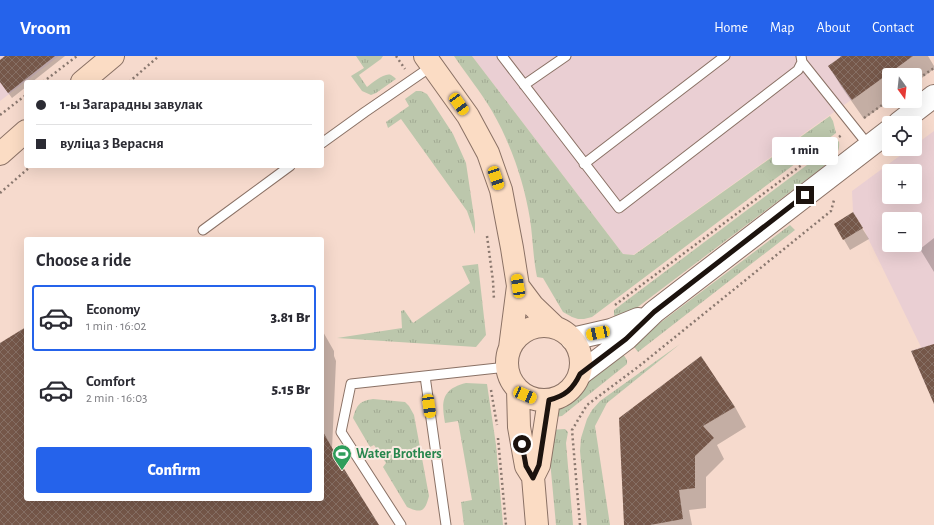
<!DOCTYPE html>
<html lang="en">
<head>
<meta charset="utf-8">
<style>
	body { margin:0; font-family:"Alegreya Sans",sans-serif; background:#f2f2f3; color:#2b2b33; height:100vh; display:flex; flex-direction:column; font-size:15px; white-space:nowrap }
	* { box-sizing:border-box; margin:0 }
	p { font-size:13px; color:#7c7c81 }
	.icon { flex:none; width:22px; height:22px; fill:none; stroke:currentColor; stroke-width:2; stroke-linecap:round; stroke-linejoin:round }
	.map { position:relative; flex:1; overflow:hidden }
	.panel { position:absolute; left:24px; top:181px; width:300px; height:264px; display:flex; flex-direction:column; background:#fff; border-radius:4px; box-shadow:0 4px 16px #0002 }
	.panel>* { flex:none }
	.hud { position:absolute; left:24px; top:24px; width:300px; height:88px; border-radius:4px; box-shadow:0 4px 16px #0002; display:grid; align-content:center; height:88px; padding:0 12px; background:#fff }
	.needle { width:26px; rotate:165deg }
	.controls { position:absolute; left:882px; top:12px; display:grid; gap:8px }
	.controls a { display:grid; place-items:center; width:40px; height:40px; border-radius:4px; background:#fff; box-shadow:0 4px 16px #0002; font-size:20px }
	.end { position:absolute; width:18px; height:18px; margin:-9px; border:5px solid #1c130e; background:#fff; box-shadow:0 0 0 2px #fff }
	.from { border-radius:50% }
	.bubble { position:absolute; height:28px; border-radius:4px; background:#fff; box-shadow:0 4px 16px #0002; font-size:13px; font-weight:800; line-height:28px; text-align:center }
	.car { position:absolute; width:12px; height:24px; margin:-12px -6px; border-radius:5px; box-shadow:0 0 3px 1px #0007; background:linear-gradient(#f5c518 24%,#345 0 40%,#f5c518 0 76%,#345 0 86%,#f5c518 0) }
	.hud b { display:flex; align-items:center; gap:14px; height:38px; font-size:15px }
	.hud b+b { border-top:1px solid #e1e1e2 }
	.hud i { width:10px; height:10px; background:#2b2b33 }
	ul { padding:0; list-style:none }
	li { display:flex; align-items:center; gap:12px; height:66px; margin:0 8px 6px; padding:0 4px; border:2px solid transparent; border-radius:4px }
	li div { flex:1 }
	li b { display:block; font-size:15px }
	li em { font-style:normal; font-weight:800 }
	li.selected { border-color:#2563eb }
	li>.icon { width:36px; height:36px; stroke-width:1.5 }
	h2 { padding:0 12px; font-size:18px; line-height:48px }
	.cta { display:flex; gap:8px; margin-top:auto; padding:8px 12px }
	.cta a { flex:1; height:46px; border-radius:4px; background:#2563eb; color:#fff; font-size:16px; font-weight:800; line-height:46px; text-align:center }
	header { display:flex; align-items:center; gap:24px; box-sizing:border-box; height:56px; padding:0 20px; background:#2563eb; color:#fff }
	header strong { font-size:19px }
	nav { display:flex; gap:22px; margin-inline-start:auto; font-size:14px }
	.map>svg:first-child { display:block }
</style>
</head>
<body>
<header>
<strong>Vroom</strong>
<nav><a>Home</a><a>Map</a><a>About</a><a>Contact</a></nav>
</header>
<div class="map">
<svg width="934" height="469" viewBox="0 0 934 469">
	<defs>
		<pattern id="grass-tufts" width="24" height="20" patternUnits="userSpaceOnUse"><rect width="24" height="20" fill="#bcc7ac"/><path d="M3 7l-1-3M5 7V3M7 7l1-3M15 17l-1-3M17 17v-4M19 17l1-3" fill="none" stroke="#a1aa93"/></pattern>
		<pattern id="building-cross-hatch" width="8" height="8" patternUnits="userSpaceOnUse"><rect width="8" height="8" fill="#755749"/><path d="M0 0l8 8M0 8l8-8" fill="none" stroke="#866f64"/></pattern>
	</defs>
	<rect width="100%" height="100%" fill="#f6dacd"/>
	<path fill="#eacfd3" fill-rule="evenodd" d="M0,0H59L0,45Z
		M472,0H913L633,199L623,198Z
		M934,75V328L926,330L911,295L921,291L863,172L853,156L852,135L909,93H915V89ZM889,115H915V141H889ZM889,163H915V189H889Z"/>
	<path fill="url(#grass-tufts)" d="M356,0H383L381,3L359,19L367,31C372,27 385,16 391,19C393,20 395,22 396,23L376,37L371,39L362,35L351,20L364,12Z
		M454,0H472L623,198L634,199L830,60L833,65L836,77L592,261L584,263H578L572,261L563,256L543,222L537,221C533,202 533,183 530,163C524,126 511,88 492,55C481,36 466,18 454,0Z
		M416,35H421L427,38L453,78L466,107L475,167V178L467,155L401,63L388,72L386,66L409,50L405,43Z
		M839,85C840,95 837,98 831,105L618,266L614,259V254Z
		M790,169L795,174L638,296L632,288Z
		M478,208L486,279L476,291L337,282L402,272L401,255L404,254L413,267L470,227L462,210Z
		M680,288L607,347L595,370L610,469H587L580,395L581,382L587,363L592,354L600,345Z
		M623,298L627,304V308L562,360L555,361L564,344L577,331Z
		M466,327L487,328L496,389L503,469H464L461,446L472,444L458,365L445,367C441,345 442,333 466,327Z
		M373,343L405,346L409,350L414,359L429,440C425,455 422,458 407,451L383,411L386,407L374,389L370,391L353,362C357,349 359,345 373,343Z
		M565,373L568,376L566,387L573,469H556L548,383L550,374Z"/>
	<path fill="#0003" d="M7,0H65L32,26H26V31L12,42L0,26V5Z
		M840,0H928L934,10V13L915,27V19H889V45L864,63L841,30L829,10L841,2Z
		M835,168L862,172L869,183L850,194Z
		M934,182V216L920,193Z
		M26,272V443H322V274L334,295V300L336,305L332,393L378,469H0V288Z
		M735,351L746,371L717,389L724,403L706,421V452L689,454L692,469H625L620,362Z"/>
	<path fill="url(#building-cross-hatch)" d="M5,0H55L8,37L0,26V4Z
		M842,0H913L852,44L828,10Z
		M853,156L863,172L843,184L834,168Z
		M26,271V443H322V374L344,413L379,469H0V287Z
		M934,288V348L911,295Z
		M701,300L735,351L703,370L714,382L695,400V432L679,434L683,463L650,469H624L619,362Z"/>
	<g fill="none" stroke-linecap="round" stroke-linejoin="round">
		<defs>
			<path id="service" d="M502,0L619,152L798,14L802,6L801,0
				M802,6L869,90
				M524,29L566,0
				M322,87L365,56L432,10
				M584,108L725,0
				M203,174L290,110
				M425,320L446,469
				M401,469L341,376L351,328L507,311"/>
			<path id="tertiary" d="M899,67L934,40
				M572,283L611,274L638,263
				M580,318L626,283L654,256L889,75"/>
			<path id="secondary" d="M425,0L468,60L488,97L501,134L512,192L518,230L510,292
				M82,26L113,0
				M0,98L26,75
				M518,230L533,250L556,272
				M507 307a37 37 0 1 1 74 0a37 37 0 1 1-74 0Z
				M518,334L519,371L526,410L533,421L537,469
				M533,421L539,409L549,344"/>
		</defs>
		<use href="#service" stroke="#8a7165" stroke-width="11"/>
		<use href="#tertiary" stroke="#8a7165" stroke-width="24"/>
		<use href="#secondary" stroke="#8a7165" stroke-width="24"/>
		<path stroke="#8a786f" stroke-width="2.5" stroke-dasharray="2 3" stroke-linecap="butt" d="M396,0L405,13
			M915,25L934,12
			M43,26L77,0
			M129,26L159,0
			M0,59L26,39
			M864,62L889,44
			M0,137L31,110
			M487,180L493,225L494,244
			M615,249L843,78
			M491,334L497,369
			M498,382L506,469
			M580,469L572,374L587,349L638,311L831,155L834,144"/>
		<use href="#service" stroke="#fff" stroke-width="9"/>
		<use href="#tertiary" stroke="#fff" stroke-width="22"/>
		<use href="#secondary" stroke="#fbdcc4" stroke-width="22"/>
	</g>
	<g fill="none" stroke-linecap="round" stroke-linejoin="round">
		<path stroke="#1c130e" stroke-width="5" d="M522,388L526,410L533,422L539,409L549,344C565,340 573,333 580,318L626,283L654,256L805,139"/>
	</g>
	<defs>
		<symbol id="stadium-pin" viewBox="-11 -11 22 30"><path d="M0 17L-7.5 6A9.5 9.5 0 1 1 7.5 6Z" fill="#2e9e5b" stroke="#fbeae2"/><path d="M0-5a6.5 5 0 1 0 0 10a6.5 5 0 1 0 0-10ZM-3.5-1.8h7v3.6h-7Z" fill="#fff"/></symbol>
	</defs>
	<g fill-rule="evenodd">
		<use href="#stadium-pin" x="331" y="387" width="22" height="30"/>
	</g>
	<g text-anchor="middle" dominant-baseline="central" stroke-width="4" stroke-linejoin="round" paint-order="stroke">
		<g font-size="14" font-weight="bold" fill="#27864d" stroke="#fbeae2" text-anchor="start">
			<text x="356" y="398">Water Brothers</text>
		</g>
	</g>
</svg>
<div class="controls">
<a><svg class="needle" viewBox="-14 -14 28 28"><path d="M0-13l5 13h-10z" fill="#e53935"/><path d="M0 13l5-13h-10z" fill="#7c7c81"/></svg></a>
<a><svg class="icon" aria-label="locate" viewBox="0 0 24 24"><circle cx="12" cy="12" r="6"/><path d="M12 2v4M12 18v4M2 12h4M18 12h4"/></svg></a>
<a>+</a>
<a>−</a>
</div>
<i class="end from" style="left:522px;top:388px"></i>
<i class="end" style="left:805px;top:139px"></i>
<div class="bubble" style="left:772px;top:81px;width:66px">1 min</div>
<i class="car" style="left:459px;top:48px;rotate:144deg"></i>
<i class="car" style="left:496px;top:122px;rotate:161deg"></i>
<i class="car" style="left:518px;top:230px;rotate:351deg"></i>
<i class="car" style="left:598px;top:277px;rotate:258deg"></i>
<i class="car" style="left:525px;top:339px;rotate:113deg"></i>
<i class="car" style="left:429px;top:350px;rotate:172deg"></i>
<div class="hud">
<b><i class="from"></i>1-ы Загарадны завулак</b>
<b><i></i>вуліца 3 Верасня</b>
</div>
<section class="panel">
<h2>Choose a ride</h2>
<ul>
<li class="selected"><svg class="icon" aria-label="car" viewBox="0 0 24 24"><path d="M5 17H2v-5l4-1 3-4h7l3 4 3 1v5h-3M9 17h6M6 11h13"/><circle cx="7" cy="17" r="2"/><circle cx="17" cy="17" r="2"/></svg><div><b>Economy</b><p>1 min · 16:02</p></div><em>3.81 Br</em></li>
<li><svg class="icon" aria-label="car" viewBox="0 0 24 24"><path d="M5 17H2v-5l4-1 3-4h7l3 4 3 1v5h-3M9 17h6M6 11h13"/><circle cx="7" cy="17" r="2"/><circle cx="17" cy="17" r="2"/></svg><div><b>Comfort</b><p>2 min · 16:03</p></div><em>5.15 Br</em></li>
</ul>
<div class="cta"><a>Confirm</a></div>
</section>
</div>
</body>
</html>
